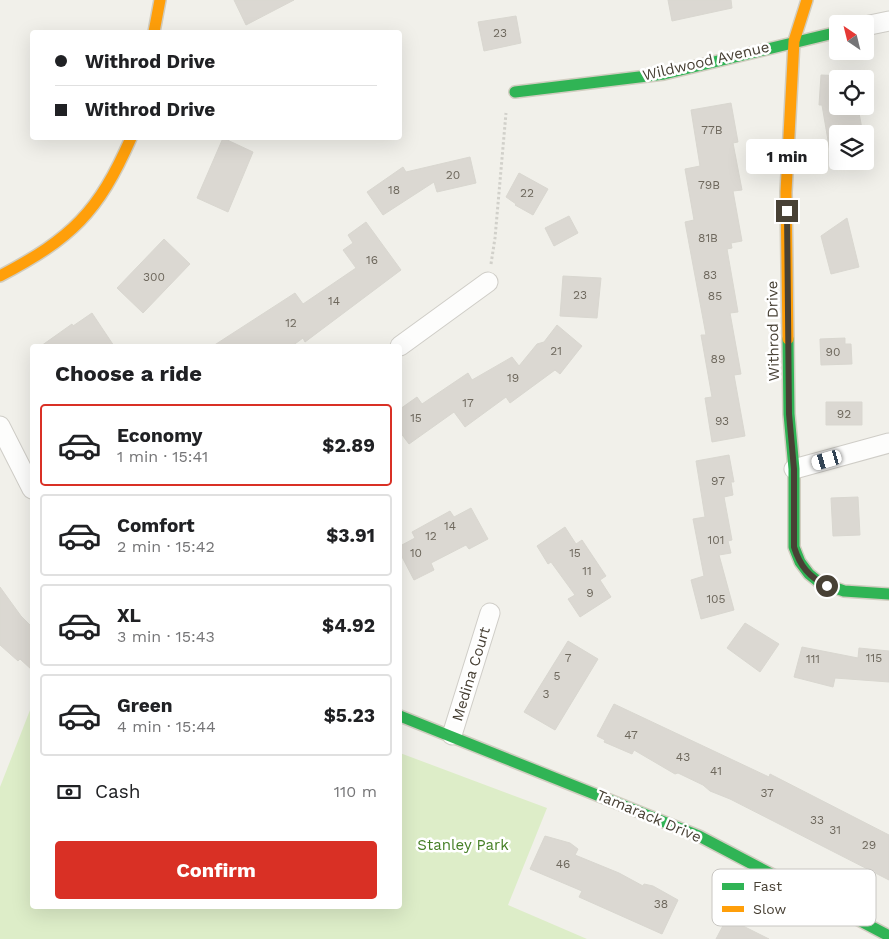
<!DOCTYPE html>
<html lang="en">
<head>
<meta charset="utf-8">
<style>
	body { margin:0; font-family:"Work Sans",sans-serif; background:#f2f2f2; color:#202124; height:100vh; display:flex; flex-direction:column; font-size:19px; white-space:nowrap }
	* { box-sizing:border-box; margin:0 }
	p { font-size:16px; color:#757577 }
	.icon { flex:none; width:28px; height:28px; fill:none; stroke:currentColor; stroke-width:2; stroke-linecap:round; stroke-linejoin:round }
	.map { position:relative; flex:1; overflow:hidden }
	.sheet { position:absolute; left:30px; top:344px; width:372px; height:565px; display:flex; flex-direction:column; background:#fff; border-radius:5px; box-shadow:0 5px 20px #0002 }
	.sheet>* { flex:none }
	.hud { position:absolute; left:30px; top:30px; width:372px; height:110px; border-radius:5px; box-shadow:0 5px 20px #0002; display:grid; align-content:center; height:110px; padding:0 25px; background:#fff }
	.needle { width:32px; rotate:325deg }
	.controls { position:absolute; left:829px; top:15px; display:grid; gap:10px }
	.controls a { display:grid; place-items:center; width:45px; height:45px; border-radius:5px; background:#fff; box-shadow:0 5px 20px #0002; font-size:25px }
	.end { position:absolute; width:22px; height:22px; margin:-11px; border:6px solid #484135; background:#fff; box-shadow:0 0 0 2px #fff }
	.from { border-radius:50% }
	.bubble { position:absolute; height:35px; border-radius:5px; background:#fff; box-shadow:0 5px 20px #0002; font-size:16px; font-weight:700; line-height:35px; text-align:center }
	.car { position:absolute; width:15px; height:30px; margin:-15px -8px; border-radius:6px; box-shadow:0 0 4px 1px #0007; background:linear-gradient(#fff 24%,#345 0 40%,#fff 0 76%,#345 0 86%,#fff 0) }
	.hud b { display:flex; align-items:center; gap:18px; height:48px; font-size:19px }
	.hud b+b { border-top:1px solid #e0e0e0 }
	.hud i { width:12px; height:12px; background:#202124 }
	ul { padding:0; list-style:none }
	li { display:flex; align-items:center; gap:15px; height:82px; margin:0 10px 8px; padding:0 15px; border:2px solid #e0e0e0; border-radius:5px }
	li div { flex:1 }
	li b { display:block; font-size:19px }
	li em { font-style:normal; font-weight:700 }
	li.on { border-color:#d93025 }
	li>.icon { width:45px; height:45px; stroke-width:1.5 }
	h2 { padding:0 25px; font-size:22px; line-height:60px }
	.pay { display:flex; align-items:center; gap:12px; height:55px; padding:0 25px; font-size:19px }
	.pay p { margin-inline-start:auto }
	.button { display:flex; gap:10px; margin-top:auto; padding:10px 25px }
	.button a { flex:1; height:58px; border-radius:5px; background:#d93025; color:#fff; font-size:20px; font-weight:700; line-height:58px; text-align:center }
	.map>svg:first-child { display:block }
</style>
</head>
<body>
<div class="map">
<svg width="889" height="939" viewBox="0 0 889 939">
	<rect width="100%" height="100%" fill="#f1f0ea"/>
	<path fill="#ddedc8" d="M32,705V906H400V753L547,808L508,905L587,939H0V787Z"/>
	<path fill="#dbd8d2" stroke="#d9d7d0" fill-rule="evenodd" d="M234,0H294L246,25Z
		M668,0H731L732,8L672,21Z
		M516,16L521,43L484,51L478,22Z
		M821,75L866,77V113H859L863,134H838V157L831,158L822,105H819ZM838,79H865V106H838Z
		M731,103L738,142L733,143L742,190L733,191L742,241L731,243L732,248L727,249L738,312L730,313L741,374L734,375L745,436L712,442L705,398L712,397L701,335H706L685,222L694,220L685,169L700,166L691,110Z
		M223,138L253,152L228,212L197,198Z
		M470,157L476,183L437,192L434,182L383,215L367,192L403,167L406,172Z
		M519,173L548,189L533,215L515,205L516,204L506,197Z
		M569,216L578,233L554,246L545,228Z
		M847,218L859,267L831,274L821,236Z
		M366,222L401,270L305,342L303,338L292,346H213L295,293L303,304L356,268L343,250L353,243L348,235Z
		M164,239L190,264L143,313L117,288Z
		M563,276L601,278L597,318L560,316Z
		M92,313L114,346H41L72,324L73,326Z
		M557,325L582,346L560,374L555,370L510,403L506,397L465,427L454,412L409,444L400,432V409L417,397L422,404L468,373L472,380L512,357L519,366L537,344L544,342Z
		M845,338V344H851L852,364L821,365L820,339Z
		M826,402H862V425H826Z
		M729,455L734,482H731L733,495L724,497L732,540L728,541L731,553L719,555L734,610L701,619L691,580L704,576L693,519L705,517L696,461Z
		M858,497L860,535L833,536L831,498Z
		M471,508L488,539L469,549L466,545L431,563L434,570L414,580L400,553V546L415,538L412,532L450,511L454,517Z
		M565,527L576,544L582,540L606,576L600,580L611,597L580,617L568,599L575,595L551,562L548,564L537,546Z
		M0,587L21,616L32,627V670L20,659L18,661L0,645Z
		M745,623L779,644L760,672L727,648Z
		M568,641L598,659L555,730L524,712Z
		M802,647L858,658L859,648L889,651V682L835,678L833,687L794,677Z
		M614,704L769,777L770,774L889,835V880L730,799L710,791L703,785L678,773L675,774L634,750L632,754L604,742L605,740L597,736Z
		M545,836L570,843L578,849L575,855L619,873L643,886L644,884L653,886L678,900L662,934L579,897L582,891L530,869Z
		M727,918L769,939H716Z"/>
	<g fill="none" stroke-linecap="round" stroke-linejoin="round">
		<defs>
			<path id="street" d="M865,26L889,21
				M400,346L488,282
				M0,426L32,489
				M794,469L889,443
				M452,735L490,613"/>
			<path id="fast" d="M515,92L664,74L838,32
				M788,339L789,414L794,469V547L800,562L809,574L819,582L844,591L889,594
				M400,716L699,836L889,936"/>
			<path id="slow" d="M154,32L160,0
				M0,276C72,238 98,213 131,138
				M788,339L786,192L794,41L807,0"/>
		</defs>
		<use href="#street" stroke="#cfcdc7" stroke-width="21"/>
		<use href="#fast" stroke="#d1cdc0" stroke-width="14"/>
		<use href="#slow" stroke="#d1cdc0" stroke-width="14"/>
		<path stroke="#d1d0ca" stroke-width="3" stroke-dasharray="2.5 2.5" stroke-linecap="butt" d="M491,264L495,238L506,113"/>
		<use href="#street" stroke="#fdfdfc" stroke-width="19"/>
		<use href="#fast" stroke="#30b455" stroke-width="11"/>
		<use href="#slow" stroke="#ff9f0a" stroke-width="11"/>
	</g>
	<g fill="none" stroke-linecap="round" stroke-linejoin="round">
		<path stroke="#484135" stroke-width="6" d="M787,211L789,414L794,469V547C800,566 809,577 827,586"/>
	</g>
	<g text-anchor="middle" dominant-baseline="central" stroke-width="5" stroke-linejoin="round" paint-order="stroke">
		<g font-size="12" fill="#6e685d">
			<text x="500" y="33">23</text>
			<text x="712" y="130">77B</text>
			<text x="453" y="175">20</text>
			<text x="709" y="185">79B</text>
			<text x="394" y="190">18</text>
			<text x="527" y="193">22</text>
			<text x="708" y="238">81B</text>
			<text x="372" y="260">16</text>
			<text x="710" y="275">83</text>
			<text x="154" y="277">300</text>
			<text x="580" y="295">23</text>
			<text x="715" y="296">85</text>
			<text x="334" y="301">14</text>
			<text x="291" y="323">12</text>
			<text x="556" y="351">21</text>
			<text x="833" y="352">90</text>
			<text x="718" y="359">89</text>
			<text x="513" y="378">19</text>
			<text x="468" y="403">17</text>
			<text x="844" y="414">92</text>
			<text x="416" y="418">15</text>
			<text x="722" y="421">93</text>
			<text x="718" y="481">97</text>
			<text x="450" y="526">14</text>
			<text x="431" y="536">12</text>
			<text x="716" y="540">101</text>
			<text x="416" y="553">10</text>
			<text x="575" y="553">15</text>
			<text x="587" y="571">11</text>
			<text x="590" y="593">9</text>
			<text x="716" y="599">105</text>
			<text x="568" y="658">7</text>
			<text x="874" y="658">115</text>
			<text x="813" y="659">111</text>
			<text x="557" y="676">5</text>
			<text x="546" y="694">3</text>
			<text x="631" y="735">47</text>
			<text x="683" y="757">43</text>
			<text x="716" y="771">41</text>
			<text x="767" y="793">37</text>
			<text x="817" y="820">33</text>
			<text x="835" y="830">31</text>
			<text x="869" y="845">29</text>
			<text x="563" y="864">46</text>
			<text x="661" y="904">38</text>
		</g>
		<g font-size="15" fill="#484135" stroke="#fff">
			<text transform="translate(706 61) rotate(-13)">Wildwood Avenue</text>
			<text transform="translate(773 331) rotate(-91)">Withrod Drive</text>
			<text transform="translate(471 674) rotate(-73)">Medina Court</text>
			<text transform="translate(649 816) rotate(23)">Tamarack Drive</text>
		</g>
		<g font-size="15" fill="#447e24" stroke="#fff">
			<text x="463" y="845">Stanley Park</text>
		</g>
	</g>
	<rect x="712" y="869" width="164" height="57" rx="8" fill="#fff" stroke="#c8c6c2" stroke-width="1"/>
	<rect x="722" y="883" width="22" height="7" fill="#30b455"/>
	<rect x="722" y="906" width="22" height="6" fill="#ff9f0a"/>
	<g font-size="14" fill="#484135">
		<text x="753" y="891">Fast</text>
		<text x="753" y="914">Slow</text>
	</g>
</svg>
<div class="controls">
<a><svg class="needle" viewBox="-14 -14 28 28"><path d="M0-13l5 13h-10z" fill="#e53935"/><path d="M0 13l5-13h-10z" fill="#757577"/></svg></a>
<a><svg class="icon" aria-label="locate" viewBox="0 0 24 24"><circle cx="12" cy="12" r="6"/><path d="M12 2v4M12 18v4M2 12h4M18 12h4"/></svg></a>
<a><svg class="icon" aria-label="layers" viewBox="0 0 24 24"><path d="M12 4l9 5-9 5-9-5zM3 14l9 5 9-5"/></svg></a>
</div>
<i class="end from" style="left:827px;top:586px"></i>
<i class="end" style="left:787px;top:211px"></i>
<div class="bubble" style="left:746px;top:139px;width:82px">1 min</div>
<i class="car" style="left:827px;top:460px;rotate:254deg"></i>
<div class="hud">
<b><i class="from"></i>Withrod Drive</b>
<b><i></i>Withrod Drive</b>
</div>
<section class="sheet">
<h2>Choose a ride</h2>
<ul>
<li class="on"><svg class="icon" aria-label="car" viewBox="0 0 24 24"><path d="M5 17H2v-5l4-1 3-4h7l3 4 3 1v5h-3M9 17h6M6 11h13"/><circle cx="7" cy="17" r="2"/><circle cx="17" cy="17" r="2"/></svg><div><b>Economy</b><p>1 min · 15:41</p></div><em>$2.89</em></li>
<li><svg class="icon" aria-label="car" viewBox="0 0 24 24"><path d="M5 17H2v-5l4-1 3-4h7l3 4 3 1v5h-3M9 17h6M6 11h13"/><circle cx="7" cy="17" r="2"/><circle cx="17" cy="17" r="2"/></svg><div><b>Comfort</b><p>2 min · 15:42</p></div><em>$3.91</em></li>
<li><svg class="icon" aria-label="car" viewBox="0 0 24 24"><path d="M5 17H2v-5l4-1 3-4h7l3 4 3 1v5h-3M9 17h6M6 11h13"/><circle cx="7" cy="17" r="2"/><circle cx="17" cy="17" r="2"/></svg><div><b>XL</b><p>3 min · 15:43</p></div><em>$4.92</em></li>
<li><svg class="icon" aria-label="car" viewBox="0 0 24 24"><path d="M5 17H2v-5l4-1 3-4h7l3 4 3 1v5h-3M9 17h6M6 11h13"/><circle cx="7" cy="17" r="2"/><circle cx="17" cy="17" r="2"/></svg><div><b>Green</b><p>4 min · 15:44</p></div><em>$5.23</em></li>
</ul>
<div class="pay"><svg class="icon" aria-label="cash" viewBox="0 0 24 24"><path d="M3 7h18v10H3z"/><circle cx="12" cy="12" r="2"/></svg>Cash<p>110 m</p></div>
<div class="button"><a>Confirm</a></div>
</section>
</div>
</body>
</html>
